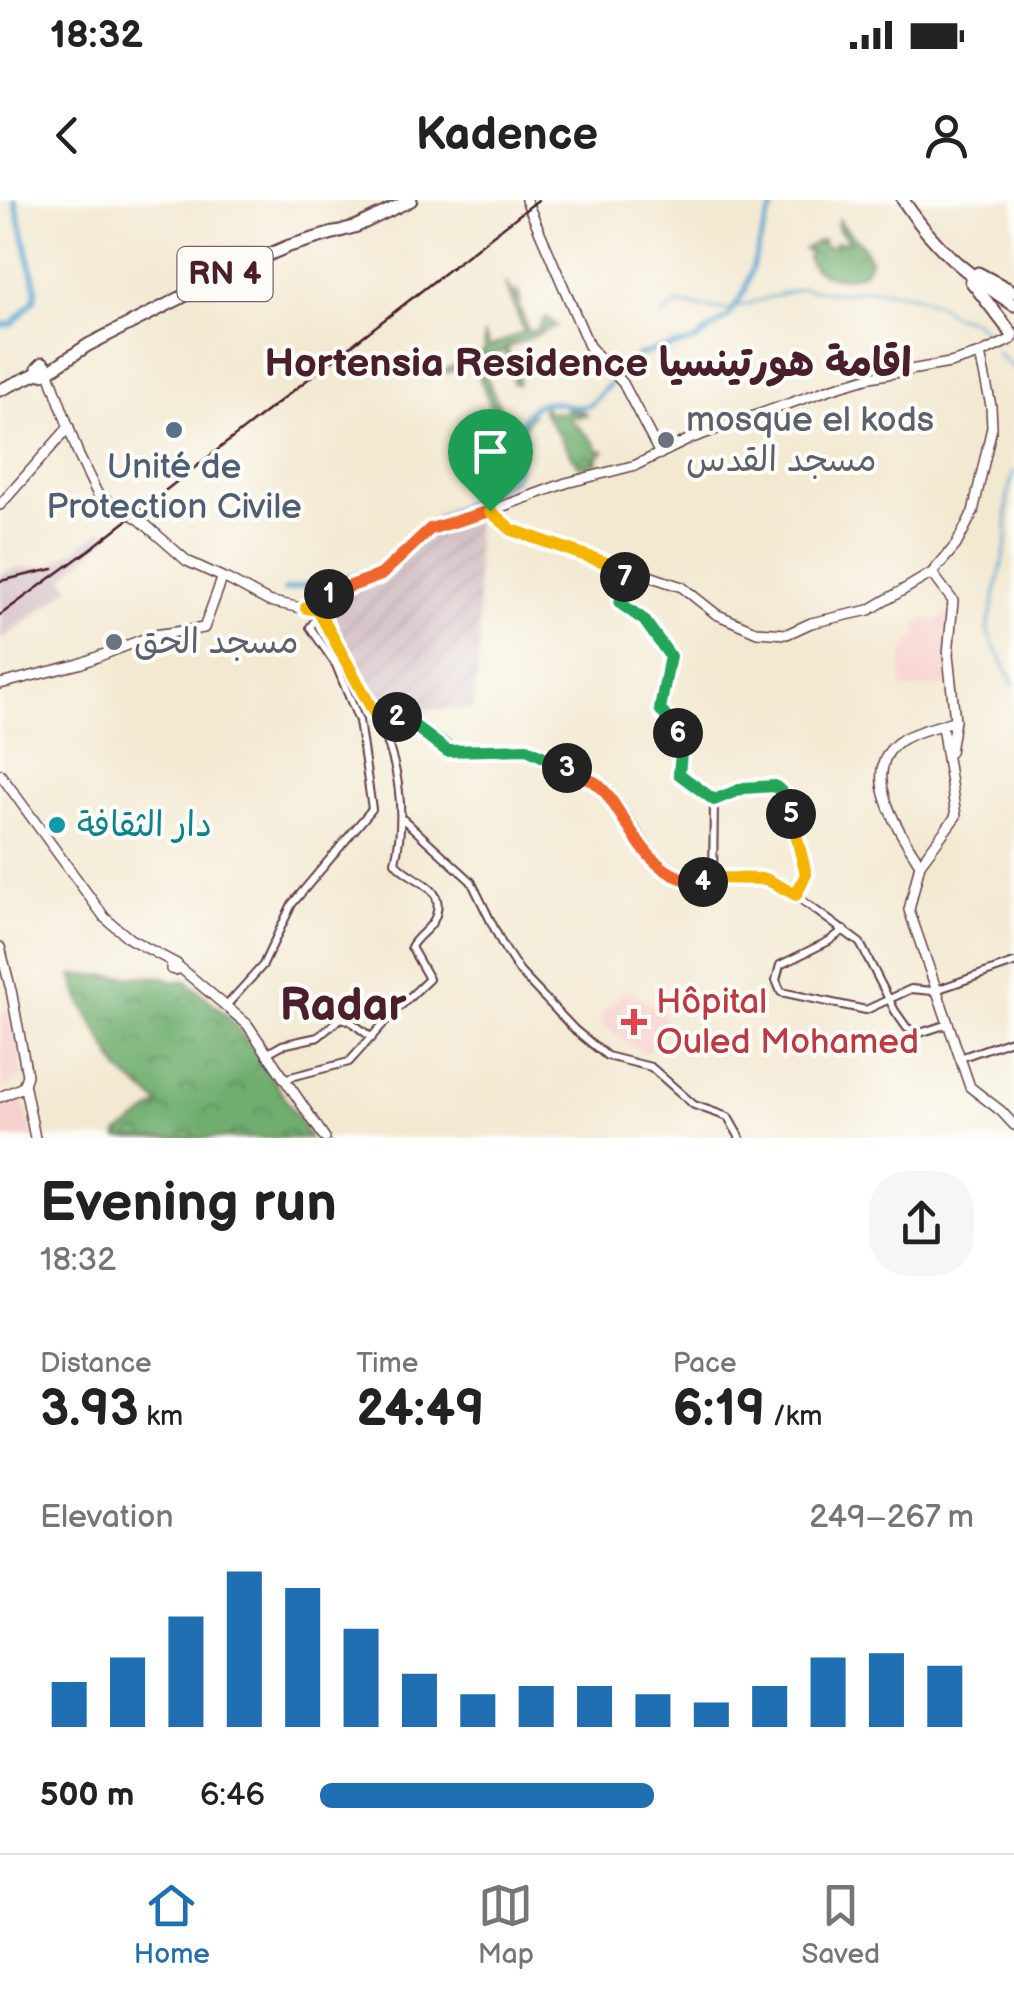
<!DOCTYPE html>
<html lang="en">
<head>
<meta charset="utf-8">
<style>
  :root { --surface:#fff; --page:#f6f6f6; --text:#222; --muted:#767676; --line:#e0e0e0; --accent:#1f6fb2 }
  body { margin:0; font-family:"Balsamiq Sans","Playpen Sans Arabic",sans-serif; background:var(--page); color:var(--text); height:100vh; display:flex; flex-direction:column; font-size:38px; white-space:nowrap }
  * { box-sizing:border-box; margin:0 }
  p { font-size:32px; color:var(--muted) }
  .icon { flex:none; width:55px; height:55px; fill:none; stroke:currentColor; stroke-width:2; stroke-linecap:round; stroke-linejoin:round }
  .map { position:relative; height:938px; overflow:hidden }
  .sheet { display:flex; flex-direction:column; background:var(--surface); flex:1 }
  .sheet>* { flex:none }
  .pin { position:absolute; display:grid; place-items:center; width:85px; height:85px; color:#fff; margin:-102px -42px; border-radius:50% 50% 50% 0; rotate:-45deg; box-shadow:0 0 10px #0007 }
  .pin .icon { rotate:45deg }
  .km { position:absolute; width:50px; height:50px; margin:-25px; border-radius:50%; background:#222; color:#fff; font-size:28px; line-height:50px; text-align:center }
  .round { display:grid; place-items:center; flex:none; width:105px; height:105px; border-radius:40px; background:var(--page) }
  .head { display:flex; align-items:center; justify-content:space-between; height:170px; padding:0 40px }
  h1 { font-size:55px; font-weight:600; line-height:75px }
  .metrics { display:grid; grid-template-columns:repeat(3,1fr); gap:15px; height:170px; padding:10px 40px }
  .metrics div { display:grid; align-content:center }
  .metrics b { font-size:50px; font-weight:600 }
  .metrics small { font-size:28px; font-weight:400 }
  .metrics p { font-size:28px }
  .chart { height:280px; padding:20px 40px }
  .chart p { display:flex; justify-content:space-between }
  .chart svg { width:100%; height:180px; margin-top:10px; stroke:var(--accent); stroke-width:6 }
  ul { padding:0 40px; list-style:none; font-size:32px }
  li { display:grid; grid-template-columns:160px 120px 1fr; align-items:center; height:75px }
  li i { height:25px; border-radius:12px; background:var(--accent) }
  .status { display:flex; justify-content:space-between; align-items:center; height:70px; padding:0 50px; background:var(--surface); direction:ltr }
  .status svg { height:28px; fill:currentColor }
  header { display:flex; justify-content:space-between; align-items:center; height:130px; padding:0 40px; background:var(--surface); font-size:45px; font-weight:600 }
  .menu { display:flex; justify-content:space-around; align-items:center; height:140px; border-top:2px solid var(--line); background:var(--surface); font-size:28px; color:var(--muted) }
  .menu a { display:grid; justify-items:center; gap:5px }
  .menu .selected { color:var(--accent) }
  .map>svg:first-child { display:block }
</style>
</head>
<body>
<div class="status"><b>18:32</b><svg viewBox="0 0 49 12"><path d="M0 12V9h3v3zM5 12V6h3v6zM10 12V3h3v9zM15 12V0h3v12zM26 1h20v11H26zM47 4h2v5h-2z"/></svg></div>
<header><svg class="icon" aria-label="back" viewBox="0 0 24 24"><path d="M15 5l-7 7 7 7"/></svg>Kadence<svg class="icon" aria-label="person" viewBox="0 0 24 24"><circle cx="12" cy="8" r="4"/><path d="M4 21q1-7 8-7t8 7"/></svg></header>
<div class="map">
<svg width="1014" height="938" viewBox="0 0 1014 938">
  <defs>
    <pattern id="industrial-furrows" width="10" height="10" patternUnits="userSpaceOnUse" patternTransform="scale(2.5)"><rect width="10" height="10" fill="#d2bec3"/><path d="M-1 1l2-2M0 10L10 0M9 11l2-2" fill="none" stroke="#b6a3a8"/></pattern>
    <pattern id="forest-crowns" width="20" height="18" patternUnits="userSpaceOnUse" patternTransform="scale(2.5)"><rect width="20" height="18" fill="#70ae6f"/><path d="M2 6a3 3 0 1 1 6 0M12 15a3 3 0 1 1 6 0" fill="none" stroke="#5e8d5b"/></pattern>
  </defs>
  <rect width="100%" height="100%" fill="#fdfcf7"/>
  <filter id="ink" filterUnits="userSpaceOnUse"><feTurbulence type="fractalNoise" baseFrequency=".01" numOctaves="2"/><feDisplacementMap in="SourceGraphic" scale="20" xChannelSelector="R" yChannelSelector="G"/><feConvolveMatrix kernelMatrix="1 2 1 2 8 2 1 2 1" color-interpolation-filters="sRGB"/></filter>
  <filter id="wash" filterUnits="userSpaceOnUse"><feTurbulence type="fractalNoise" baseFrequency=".0048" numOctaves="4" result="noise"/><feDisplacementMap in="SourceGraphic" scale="40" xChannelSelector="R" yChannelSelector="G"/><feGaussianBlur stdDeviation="2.25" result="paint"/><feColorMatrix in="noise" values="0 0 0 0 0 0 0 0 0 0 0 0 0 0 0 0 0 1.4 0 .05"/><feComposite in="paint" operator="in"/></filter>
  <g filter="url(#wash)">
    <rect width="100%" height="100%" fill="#f3e9d1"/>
    <g fill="#f7d0cd">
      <path d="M 948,414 L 950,485 L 901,490 L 902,455 L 919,431 L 915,423 L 927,417 L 931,422 Z"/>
      <path d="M 627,790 L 658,808 L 666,818 L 660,838 L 647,854 L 605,828 L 600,815 Z"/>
      <path d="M 6,809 L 20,853 L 21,878 L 0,889 L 0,814 Z"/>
      <path d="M 21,893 L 33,938 L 0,938 L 0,901 Z"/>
    </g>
    <path fill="url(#industrial-furrows)" d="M 475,319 L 480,448 L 473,509 L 376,510 L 320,400 L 372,381 L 426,334 L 438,328 Z"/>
    <path fill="#d2bec3" d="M 103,330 L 110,336 L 67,374 L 65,378 L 70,388 L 0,441 L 0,374 L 19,368 L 52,366 Z"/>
    <g fill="url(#forest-crowns)" stroke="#5d664d" stroke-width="2.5">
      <path d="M 839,19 C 848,37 859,34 870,60 L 865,71 C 848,81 818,80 807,58 L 810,54 L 804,49 L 821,40 L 824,41 L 821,46 L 836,47 L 835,42 L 850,42 C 847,35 834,32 839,19 Z"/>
      <path d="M 505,82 L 512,92 L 519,92 L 521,103 L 518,96 L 515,97 L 529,132 L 536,130 L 546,117 L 556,126 L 507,148 L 519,181 L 517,184 L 513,183 L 513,173 L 504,151 L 479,160 L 513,238 L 524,214 L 532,214 L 520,234 L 521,253 L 517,255 L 498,224 L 473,161 L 446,173 L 442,171 L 485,151 L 484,134 L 490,147 L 524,132 Z"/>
      <path d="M 544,206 L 549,212 L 565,213 L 567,208 L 586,213 L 586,216 L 578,213 L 579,218 L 571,214 L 572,221 L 595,243 L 597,249 L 604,251 L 597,257 L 598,262 L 582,267 L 578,265 L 542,210 Z"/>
      <path d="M 72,775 L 164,777 L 172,782 L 185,780 L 228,816 L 256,852 L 310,938 L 118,938 L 118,934 L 160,904 L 120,871 L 81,802 Z"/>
    </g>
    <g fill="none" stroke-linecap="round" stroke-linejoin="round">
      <g stroke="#54a5cf" stroke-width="2.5">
        <path d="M 660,117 L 678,104 L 726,110 L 802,88 L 839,93 L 871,89 L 914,95 L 939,105 L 952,115 L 972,120 L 983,129 L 993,143"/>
        <path d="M 996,152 L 1014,169"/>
        <path d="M 1014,271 L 1007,298 L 1007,341 L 987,431 L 1014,485"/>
      </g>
      <g stroke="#54a5cf" stroke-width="5">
        <path d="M 419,333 L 436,319 L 513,279 C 527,258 507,212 543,203 C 559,199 573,212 590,205 L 638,155 L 695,141 L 728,117 L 745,91 L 766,23 L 776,0"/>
        <path d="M 284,390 L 383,369"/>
      </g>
      <path stroke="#54a5cf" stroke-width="6" d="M 0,125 L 12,124 L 34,100 L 36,88 L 15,0"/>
    </g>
  </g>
  <g filter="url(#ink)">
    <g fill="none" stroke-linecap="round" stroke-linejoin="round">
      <defs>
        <g id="minor">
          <path d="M 627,370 L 620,403 L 644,420 L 669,456 L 660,509 L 681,540 L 680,576 L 714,600 L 713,680"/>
          <path d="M 308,409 L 319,412 L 377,519"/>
          <path d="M 381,516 L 407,517 L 452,548 L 526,546 L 594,578 L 611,593 L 656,659 L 668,670 L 693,678 L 766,679 L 784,687 L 860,743 L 895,811 L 907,828 L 920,833 L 948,824"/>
          <path d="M 714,600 L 762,584 L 781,590 L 796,628 L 806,671 L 796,695"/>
          <path d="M 404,620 L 471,681 L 503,746 L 520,772 L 575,830 L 607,856 L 651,867 L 694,905 L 728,917 L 740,938"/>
          <path d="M 844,730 L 829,741 L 780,765 L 776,780 L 781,792 L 866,810 L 911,789 L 933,791 L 1014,763"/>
          <path d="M 226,806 L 263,765 L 292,704 L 372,609 L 359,521 L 336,465 L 310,427 L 320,414"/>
          <path d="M 266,854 L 282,845 L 318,837 L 341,818 L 350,821 L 372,838"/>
          <path d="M 960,858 L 1014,839"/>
          <path d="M 283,879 L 349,862 L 394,812 L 429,779 L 411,747 C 417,735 432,729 436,715 C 446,683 408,681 395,662 C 406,617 400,564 378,521"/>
        </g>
        <g id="major">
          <path d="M 526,0 L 589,146 L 623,183 L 660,254"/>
          <path d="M 48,170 L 79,256 L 98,295 L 139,319 L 187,361 L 222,377"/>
          <path d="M 0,305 L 69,227"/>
          <path d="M 490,311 L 511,330 L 682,387 L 716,414 L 757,432 L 787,434 L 811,423 L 869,410 L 932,373 L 956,345 L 973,312 L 992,227 L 991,206 L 980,154"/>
          <path d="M 227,379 L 268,401 L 306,409 L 328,394 L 381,375 L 421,335 L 440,325 L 490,311 L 566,283 L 636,265 L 692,238 L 833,188 L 870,177 L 950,163 L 980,154 L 1012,139"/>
          <path d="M 0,484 L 79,464 L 154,435 L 204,428 L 222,379"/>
          <path d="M 942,526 L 956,616 L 920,664 L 909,710 L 970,887 L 1001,911 L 1014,925"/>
          <path d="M 950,552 L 955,520"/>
          <path d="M 0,574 L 105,718 L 130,739 L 175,763"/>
          <path d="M 920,664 C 900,632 855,569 903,539 C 919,530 938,527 955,520 L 948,455 L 953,401 L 932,373"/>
          <path d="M 0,747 L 10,786"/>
          <path d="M 177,764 L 172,763 L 171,769 L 176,770 L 177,765 L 247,824 L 325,938"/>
          <path d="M 24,883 L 35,938"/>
          <path d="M 0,897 L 23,887 L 27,875 L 11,790"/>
        </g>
        <g id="highway">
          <path d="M 903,0 C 935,49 966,73 1014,105"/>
          <path d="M 978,73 L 1014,92"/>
          <path d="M 971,81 L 1012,134"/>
          <path d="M 48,168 L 43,163 L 38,168 L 41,174 L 46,173 L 88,145 L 247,64 L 289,46 L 357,26 L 411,0"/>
          <path d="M 0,190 L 40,172"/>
        </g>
      </defs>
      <use href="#minor" stroke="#633d44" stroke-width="10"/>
      <use href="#major" stroke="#633d44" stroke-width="12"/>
      <use href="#highway" stroke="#633d44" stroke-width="15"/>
      <use href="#minor" stroke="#fff" stroke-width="6"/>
      <use href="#major" stroke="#fff" stroke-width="9"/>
      <use href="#highway" stroke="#fff" stroke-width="11"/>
      <g stroke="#4a1f2b" stroke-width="2.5">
        <path d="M 0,381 L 53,369"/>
        <path d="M 0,415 L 89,350 L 538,0"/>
      </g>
    </g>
  </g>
  <g fill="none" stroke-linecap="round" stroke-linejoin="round" filter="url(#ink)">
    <defs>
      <path id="split-1" d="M 329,394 L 381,375 L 430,329 L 490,311"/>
      <path id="split-2" d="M 329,394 L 306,408 L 318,410 L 378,520 L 397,517"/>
      <path id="split-3" d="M 397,517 L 408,521 L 447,551 L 527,549 L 567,568"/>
      <path id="split-4" d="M 567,568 L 596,583 L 606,593 C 633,629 651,681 703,682"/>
      <path id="split-5" d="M 703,682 L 713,682 L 713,678 L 766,679 L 796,695 L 806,674 L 791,614"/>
      <path id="split-6" d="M 678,533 L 682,543 L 679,574 L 714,600 L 744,588 L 775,586 L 786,596 L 791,614"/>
      <path id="split-7" d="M 625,377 L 620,403 L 644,420 L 670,456 L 660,509 L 678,533"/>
      <path id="split-8" d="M 490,311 L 512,330 L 627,370 L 625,377"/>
    </defs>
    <use href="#split-1" stroke="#fff" stroke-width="20"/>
    <use href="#split-2" stroke="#fff" stroke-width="20"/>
    <use href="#split-3" stroke="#fff" stroke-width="20"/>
    <use href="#split-4" stroke="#fff" stroke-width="20"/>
    <use href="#split-5" stroke="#fff" stroke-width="20"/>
    <use href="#split-6" stroke="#fff" stroke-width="20"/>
    <use href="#split-7" stroke="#fff" stroke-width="20"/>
    <use href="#split-8" stroke="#fff" stroke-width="20"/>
    <use href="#split-1" stroke="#f0652b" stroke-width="12"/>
    <use href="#split-2" stroke="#f5b400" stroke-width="12"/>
    <use href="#split-3" stroke="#22a559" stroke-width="12"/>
    <use href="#split-4" stroke="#f0652b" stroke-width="12"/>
    <use href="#split-5" stroke="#f5b400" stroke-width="12"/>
    <use href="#split-6" stroke="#22a559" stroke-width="12"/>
    <use href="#split-7" stroke="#22a559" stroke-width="12"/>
    <use href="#split-8" stroke="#f5b400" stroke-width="12"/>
  </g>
  <circle fill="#5c6f8a" stroke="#fdfcf7" stroke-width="4" cx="174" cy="230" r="10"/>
  <g fill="#6b7280" stroke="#fdfcf7" stroke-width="4">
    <circle cx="666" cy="240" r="10"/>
    <circle cx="114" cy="442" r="10"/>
  </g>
  <circle fill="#0f9aa8" stroke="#fdfcf7" stroke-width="4" cx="57" cy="625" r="10"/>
  <path fill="#e0444e" stroke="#fdfcf7" stroke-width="4" d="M629 807h10v10h10v10h-10v10h-10v-10h-10v-10h10z"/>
  <g text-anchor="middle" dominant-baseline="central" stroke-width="8" stroke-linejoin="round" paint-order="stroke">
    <rect fill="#fdfcf7" stroke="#806168" stroke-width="2.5" x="177.5" y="47" width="95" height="54" rx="8"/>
    <g font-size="32" font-weight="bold" fill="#4a1f2b">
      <text x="225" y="74">RN 4</text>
    </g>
    <g font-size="35" fill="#5b616d" stroke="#fdfcf7" text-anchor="start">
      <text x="686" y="220">mosque el kods<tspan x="686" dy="40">مسجد القدس</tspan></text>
      <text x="134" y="442">مسجد الحق</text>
    </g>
    <g font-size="35" fill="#4e5e75" stroke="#fdfcf7">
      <text x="174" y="267">Unité de<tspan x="174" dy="40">Protection Civile</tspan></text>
    </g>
    <g font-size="35" fill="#0d838f" stroke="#fdfcf7" text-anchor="start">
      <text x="77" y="625">دار الثقافة</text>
    </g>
    <g font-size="35" fill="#be3a42" stroke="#fdfcf7" text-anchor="start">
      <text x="656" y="802">Hôpital<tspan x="656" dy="40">Ouled Mohamed</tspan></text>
    </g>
    <g font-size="40" font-weight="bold" fill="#4a1f2b" stroke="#fdfcf7">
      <text x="588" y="164">Hortensia Residence اقامة هورتينسيا</text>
    </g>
    <g font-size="45" font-weight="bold" fill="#4a1f2b" stroke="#fdfcf7">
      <text x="343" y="806">Radar</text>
    </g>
  </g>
</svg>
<div class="pin" style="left:490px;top:311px;background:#1e9e55"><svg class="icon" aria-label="arrive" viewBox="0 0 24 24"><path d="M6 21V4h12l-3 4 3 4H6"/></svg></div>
<b class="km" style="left:329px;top:394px">1</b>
<b class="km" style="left:397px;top:517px">2</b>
<b class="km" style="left:567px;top:568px">3</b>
<b class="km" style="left:703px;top:682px">4</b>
<b class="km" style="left:791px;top:614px">5</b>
<b class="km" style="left:678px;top:533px">6</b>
<b class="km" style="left:625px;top:377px">7</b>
</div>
<section class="sheet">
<div class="head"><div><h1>Evening run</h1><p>18:32</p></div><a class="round"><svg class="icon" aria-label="share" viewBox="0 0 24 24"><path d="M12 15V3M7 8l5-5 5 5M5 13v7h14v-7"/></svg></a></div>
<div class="metrics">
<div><p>Distance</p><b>3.93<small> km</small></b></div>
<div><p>Time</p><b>24:49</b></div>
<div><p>Pace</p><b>6:19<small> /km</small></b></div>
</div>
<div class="chart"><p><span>Elevation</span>249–267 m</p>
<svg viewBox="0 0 160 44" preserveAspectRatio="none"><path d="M5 44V33M15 44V27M25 44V17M35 44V6M45 44V10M55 44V20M65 44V31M75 44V36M85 44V34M95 44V34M105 44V36M115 44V38M125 44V34M135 44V27M145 44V26M155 44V29"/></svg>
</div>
<ul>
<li><b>500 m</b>6:46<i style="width:51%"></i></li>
</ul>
</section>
<nav class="menu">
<a class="selected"><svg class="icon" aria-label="home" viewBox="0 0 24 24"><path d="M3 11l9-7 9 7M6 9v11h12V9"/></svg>Home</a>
<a><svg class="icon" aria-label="map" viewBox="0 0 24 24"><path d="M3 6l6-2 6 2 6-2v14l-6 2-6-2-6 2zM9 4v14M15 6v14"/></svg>Map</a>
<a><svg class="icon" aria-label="saved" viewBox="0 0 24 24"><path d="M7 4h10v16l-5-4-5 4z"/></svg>Saved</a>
</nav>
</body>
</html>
